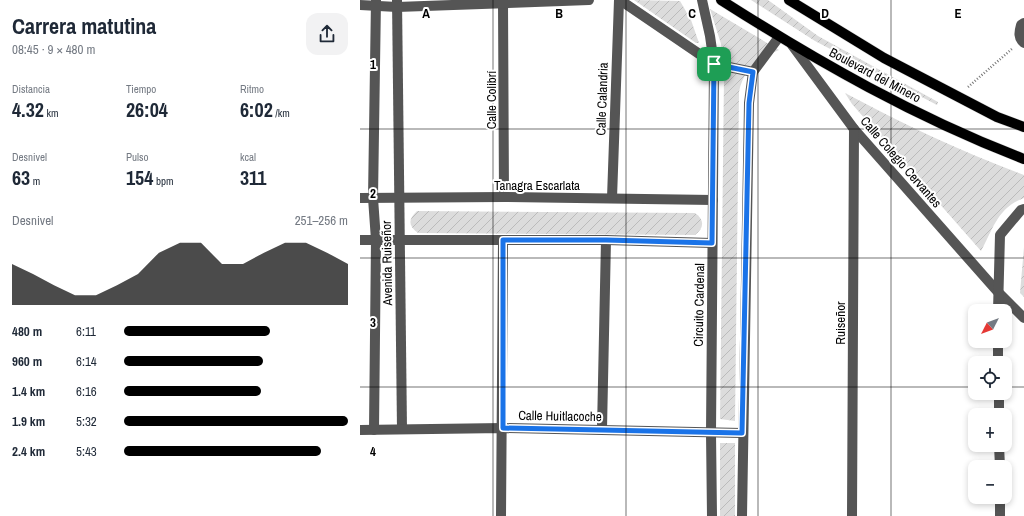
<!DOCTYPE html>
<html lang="es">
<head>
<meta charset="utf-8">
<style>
  :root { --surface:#fff; --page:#f2f2f3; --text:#1f2937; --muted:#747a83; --accent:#000 }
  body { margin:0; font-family:"Archivo Narrow",sans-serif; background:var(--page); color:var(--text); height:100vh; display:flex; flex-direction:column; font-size:15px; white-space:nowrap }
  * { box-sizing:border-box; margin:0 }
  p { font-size:13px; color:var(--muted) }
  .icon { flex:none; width:22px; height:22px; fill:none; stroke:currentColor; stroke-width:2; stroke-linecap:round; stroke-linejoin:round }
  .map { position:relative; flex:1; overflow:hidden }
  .sheet { display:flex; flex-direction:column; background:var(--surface); width:360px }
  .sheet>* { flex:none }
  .needle { width:26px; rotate:228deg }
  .tools { position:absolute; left:608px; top:304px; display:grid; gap:8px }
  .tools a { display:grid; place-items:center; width:44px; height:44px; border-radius:8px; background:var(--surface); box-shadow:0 2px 6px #0003; font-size:20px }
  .pin { position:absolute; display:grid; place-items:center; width:34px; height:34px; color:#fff; margin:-17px; border-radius:8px; box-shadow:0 2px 6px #0006 }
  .round { display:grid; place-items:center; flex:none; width:42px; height:42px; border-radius:12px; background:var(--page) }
  .head { display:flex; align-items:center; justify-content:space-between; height:68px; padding:0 12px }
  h1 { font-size:22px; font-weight:800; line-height:30px }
  .stats { display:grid; grid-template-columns:repeat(3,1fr); gap:6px; height:68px; padding:4px 12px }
  .stats div { display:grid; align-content:center }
  .stats b { font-size:20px; font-weight:800 }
  .stats small { font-size:11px; font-weight:400 }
  .stats p { font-size:11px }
  .chart { height:112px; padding:8px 12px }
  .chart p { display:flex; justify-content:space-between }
  .chart svg { width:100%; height:72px; margin-top:4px; fill:var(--accent); opacity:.7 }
  ul { padding:0 12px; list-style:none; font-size:13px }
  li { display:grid; grid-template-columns:64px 48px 1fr; align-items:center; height:30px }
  li i { height:10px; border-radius:5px; background:var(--accent) }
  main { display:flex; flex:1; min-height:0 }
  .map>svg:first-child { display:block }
</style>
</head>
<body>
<main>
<section class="sheet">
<div class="head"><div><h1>Carrera matutina</h1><p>08:45 · 9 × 480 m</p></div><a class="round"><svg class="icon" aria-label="share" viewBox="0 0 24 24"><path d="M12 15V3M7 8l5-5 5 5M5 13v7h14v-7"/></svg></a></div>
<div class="stats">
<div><p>Distancia</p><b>4.32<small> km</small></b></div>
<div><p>Tiempo</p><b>26:04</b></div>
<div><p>Ritmo</p><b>6:02<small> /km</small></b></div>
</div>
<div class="stats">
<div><p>Desnivel</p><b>63<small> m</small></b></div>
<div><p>Pulso</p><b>154<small> bpm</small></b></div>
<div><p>kcal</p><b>311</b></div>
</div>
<div class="chart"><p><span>Desnivel</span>251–256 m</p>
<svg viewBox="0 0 160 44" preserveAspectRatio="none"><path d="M0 44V19L10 25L20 32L30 38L40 38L50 32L60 25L70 12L80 6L90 6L100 19L110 19L120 12L130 6L140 6L150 12L160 19V44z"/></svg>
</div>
<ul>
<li><b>480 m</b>6:11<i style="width:65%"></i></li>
<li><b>960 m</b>6:14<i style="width:62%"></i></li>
<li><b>1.4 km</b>6:16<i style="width:61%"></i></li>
<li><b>1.9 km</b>5:32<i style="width:100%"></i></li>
<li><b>2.4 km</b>5:43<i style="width:88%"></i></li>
</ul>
</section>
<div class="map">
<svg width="664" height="516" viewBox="0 0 664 516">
  <defs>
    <pattern id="garden-furrows" width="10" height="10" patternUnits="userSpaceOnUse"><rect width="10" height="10" fill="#dcdcdc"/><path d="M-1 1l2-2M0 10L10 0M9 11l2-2" fill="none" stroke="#bbb"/></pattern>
  </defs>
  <rect width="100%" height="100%" fill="#fff"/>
  <g fill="url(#garden-furrows)">
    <path d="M 274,0 L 320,1 L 331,20 L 339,43 L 336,43 Z"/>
    <path d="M 391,0 L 408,0 L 458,36 L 578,102 L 577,105 L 455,41 Z"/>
    <path d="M 350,9 L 419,50 C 399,59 383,69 379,92 L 375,421 L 360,419 L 364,77 L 361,44 Z"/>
    <path d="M 485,93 C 543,124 602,152 664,175 L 664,198 C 638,207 633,229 621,251 L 492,104 Z"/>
    <path d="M 57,211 L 335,213 C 345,220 344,228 335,235 L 58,233 C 48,226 48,219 57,211 Z"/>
    <path d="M 664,247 L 664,297 L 660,293 Z"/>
    <rect x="360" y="443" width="15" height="73"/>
  </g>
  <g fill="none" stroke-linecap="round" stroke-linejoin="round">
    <defs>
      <g id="major">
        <path d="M 361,0 C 458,62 557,118 664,159"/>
        <path d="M 429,0 L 524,58 L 637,117 L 664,127"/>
      </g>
    </defs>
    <use href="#major" stroke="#dbdbdb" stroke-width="11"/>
    <path stroke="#777" stroke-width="2.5" stroke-dasharray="1 2" stroke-linecap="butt" d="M 608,87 L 653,48"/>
    <g stroke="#555" stroke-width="10">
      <path d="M 37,0 L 42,429"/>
      <path d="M 260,0 L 354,64 L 393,72"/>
      <path d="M 342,0 L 350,36 L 354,64 L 351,433 L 352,516"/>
      <path d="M 143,3 L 144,197"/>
      <path d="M 0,5 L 37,7 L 229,0"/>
      <path d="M 664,23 L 661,25 C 659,32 658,38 664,43"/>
      <path d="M 432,45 L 494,129 L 637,291 L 664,318"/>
      <path d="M 0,198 L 144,197 L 353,200"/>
      <path d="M 252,198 L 259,0"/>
      <path d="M 0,240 L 246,240 L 352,243"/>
      <path d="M 638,311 L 640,235 L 661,210 L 664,209"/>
      <path d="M 638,341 L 638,363"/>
      <path d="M 639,393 L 639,415"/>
      <path d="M 242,429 L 246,240"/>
      <path d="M 0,430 L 143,428 L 382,433"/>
      <path d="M 14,430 L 16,240 L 13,198 L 16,0"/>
      <path d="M 639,445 L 640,467"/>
      <path d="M 640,497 L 640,516"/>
      <path d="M 141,516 L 143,240"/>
      <path d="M 382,516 L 389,103 L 393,72 L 419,37"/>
      <path d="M 492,516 L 494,129"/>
    </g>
    <use href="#major" stroke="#000" stroke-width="10"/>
  </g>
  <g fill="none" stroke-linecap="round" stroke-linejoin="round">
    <defs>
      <path id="route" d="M 354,64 L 393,72 L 389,103 L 382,433 L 143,428 L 143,240 L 246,240 L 352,243 Z"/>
    </defs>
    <use href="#route" stroke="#fff" stroke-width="8"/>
    <use href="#route" stroke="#1a73e8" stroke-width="5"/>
  </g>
  <path fill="none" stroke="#000" stroke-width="1" stroke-opacity="0.55" d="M 133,0 L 133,516M 266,0 L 266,516M 398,0 L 398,516M 531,0 L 531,516M 0,129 L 664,129M 0,258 L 664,258M 0,387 L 615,387M 645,387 L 664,387"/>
  <g text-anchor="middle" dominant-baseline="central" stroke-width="4" stroke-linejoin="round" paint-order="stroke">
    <g font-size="13" fill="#000" stroke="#fff">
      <text transform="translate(515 75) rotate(28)">Boulevard del Minero</text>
      <text transform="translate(242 99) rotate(-88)">Calle Calandria</text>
      <text transform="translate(131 100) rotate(-90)">Calle Colibrí</text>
      <text transform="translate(541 162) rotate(49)">Calle Colegio Cervantes</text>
      <text x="177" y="185">Tanagra Escarlata</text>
      <text transform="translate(27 263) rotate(-91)">Avenida Ruiseñor</text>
      <text transform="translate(339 305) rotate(-89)">Circuito Cardenal</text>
      <text transform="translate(480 323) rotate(-90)">Ruiseñor</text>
      <text transform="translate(200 416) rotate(1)">Calle Huitlacoche</text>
    </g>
  </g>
  <g font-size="13" text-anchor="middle" font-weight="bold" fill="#000" stroke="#fff" stroke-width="4" stroke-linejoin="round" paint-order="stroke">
    <text x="66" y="18">A</text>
    <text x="199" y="18">B</text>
    <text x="332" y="18">C</text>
    <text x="465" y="18">D</text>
    <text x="598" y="18">E</text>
    <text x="13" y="69">1</text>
    <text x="13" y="198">2</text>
    <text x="13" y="327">3</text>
    <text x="13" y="456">4</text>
  </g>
</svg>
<div class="tools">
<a><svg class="needle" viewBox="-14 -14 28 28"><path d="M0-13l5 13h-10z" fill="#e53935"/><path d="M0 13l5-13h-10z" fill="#747a83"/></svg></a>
<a><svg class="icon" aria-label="locate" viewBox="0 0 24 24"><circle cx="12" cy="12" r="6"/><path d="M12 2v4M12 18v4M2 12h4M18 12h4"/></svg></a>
<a>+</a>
<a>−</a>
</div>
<div class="pin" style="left:354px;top:64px;background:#1e9e55"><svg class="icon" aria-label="arrive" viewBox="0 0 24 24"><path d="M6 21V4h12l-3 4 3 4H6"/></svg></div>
</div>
</main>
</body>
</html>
